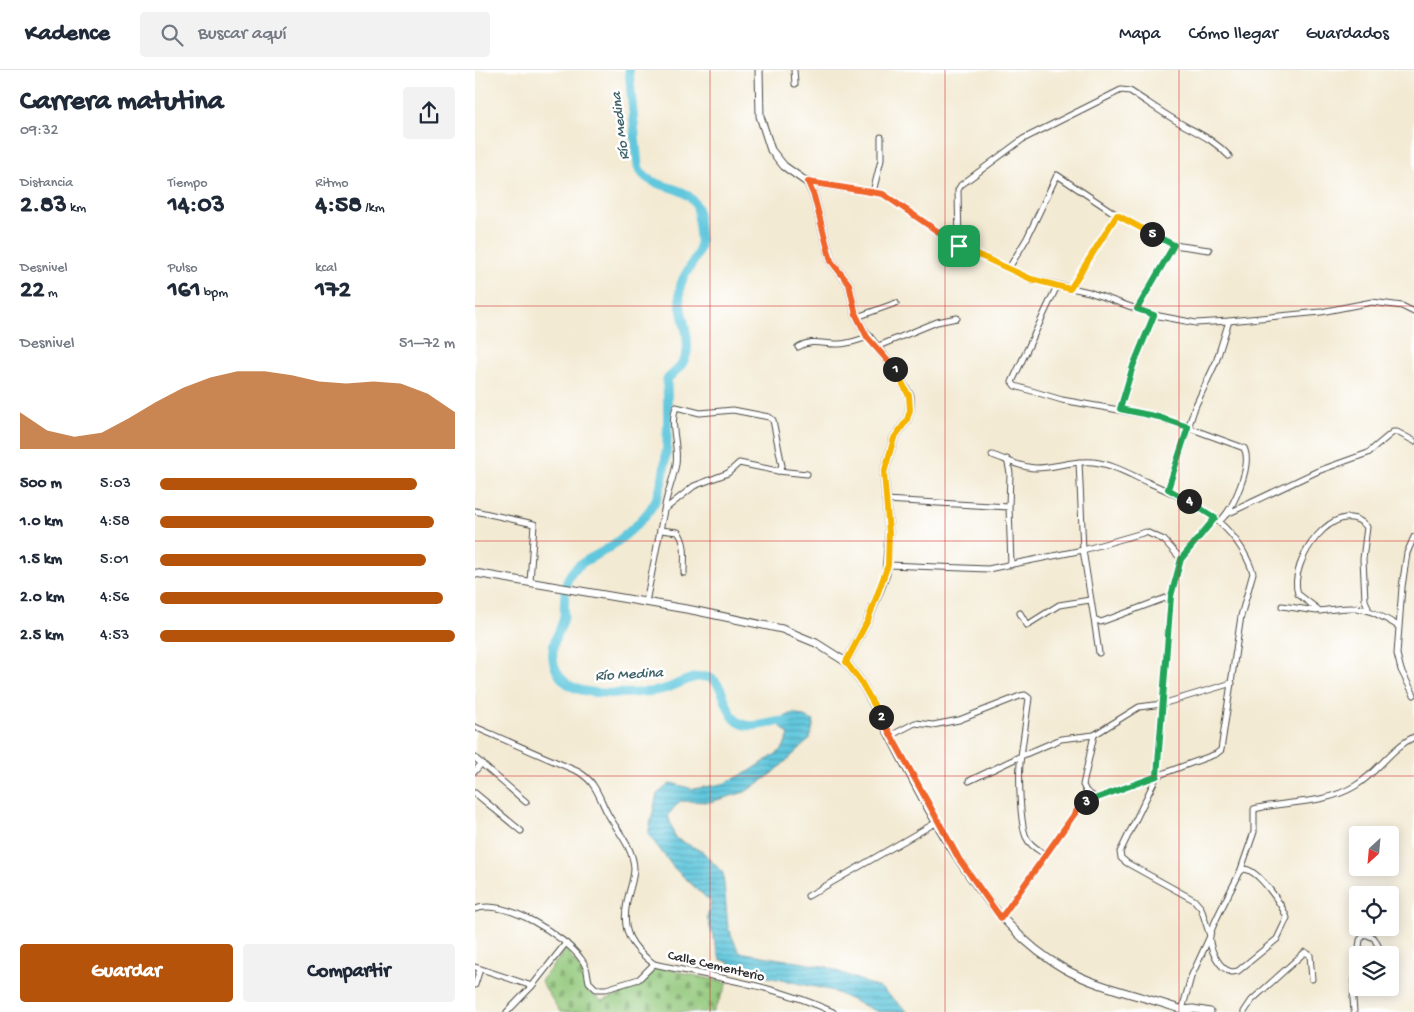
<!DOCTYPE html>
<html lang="es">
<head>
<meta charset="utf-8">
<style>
  :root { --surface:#fff; --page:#f2f2f3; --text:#1f2937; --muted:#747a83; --line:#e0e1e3; --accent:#b45309 }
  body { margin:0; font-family:"Gochi Hand",sans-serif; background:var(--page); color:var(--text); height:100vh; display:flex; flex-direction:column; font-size:19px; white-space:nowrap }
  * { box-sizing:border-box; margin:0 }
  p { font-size:16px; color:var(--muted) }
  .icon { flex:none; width:28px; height:28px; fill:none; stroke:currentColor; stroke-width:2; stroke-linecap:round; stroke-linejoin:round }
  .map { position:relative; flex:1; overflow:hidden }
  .sheet { display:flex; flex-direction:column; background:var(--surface); width:475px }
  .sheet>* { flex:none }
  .needle { width:32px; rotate:206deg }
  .fabs { position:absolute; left:874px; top:756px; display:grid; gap:10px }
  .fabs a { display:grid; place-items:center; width:50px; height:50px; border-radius:5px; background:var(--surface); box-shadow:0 2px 12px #0003; font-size:25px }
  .pin { position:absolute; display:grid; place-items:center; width:42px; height:42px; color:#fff; margin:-21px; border-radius:10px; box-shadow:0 2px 8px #0006 }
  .km { position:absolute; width:25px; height:25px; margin:-12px; border-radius:50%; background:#222; color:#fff; font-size:14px; line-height:25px; text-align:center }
  .round { display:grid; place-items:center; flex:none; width:52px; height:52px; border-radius:5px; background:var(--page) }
  .overview { display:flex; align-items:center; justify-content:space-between; height:85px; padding:0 20px }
  h1 { font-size:28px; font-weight:800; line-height:38px }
  .metrics { display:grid; grid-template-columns:repeat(3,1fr); gap:8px; height:85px; padding:5px 20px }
  .metrics div { display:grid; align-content:center }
  .metrics b { font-size:25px; font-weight:800 }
  .metrics small { font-size:14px; font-weight:400 }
  .metrics p { font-size:14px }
  .chart { height:140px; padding:10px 20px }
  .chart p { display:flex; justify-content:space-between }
  .chart svg { width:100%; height:90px; margin-top:5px; fill:var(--accent); opacity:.7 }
  .cta { display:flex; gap:10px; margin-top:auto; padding:10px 20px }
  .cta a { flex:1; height:58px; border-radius:5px; background:var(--accent); color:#fff; font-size:20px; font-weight:800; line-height:58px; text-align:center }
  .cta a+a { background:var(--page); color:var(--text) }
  ul { padding:0 20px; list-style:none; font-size:16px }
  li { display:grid; grid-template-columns:80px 60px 1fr; align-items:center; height:38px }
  li i { height:12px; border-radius:6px; background:var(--accent) }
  header { display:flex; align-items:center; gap:30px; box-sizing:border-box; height:70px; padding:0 25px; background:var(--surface); border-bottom:1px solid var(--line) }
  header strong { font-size:24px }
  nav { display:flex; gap:28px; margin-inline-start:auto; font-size:18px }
  .search { width:350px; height:45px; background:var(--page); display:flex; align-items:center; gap:12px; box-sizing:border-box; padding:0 18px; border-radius:5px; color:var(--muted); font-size:19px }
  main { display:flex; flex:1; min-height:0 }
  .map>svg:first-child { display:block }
</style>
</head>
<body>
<header>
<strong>Kadence</strong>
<div class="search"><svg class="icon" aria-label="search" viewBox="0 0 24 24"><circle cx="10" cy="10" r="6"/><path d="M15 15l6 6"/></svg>Buscar aquí</div>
<nav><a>Mapa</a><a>Cómo llegar</a><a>Guardados</a></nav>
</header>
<main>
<section class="sheet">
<div class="overview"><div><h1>Carrera matutina</h1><p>09:32</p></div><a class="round"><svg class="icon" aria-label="share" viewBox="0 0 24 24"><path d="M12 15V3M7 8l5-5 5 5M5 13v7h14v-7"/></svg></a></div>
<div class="metrics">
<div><p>Distancia</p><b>2.83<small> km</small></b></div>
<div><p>Tiempo</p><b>14:03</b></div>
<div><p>Ritmo</p><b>4:58<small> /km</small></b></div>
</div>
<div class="metrics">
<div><p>Desnivel</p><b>22<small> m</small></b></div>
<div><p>Pulso</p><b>161<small> bpm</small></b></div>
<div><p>kcal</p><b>172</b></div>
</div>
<div class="chart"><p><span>Desnivel</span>51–72 m</p>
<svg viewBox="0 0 160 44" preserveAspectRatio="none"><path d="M0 44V26L10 35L20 38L30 36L40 29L50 21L60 14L70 9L80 6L90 6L100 8L110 11L120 12L130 11L140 12L150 17L160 26V44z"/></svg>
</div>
<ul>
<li><b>500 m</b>5:03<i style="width:87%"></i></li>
<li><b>1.0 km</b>4:58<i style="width:93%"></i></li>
<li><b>1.5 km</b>5:01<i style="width:90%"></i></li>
<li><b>2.0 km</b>4:56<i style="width:96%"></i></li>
<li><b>2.5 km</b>4:53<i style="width:100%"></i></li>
</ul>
<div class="cta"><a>Guardar</a><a>Compartir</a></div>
</section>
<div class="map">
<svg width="939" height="942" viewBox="0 0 939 942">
  <defs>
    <pattern id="cemetery-stones" width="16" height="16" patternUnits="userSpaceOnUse" patternTransform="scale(1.25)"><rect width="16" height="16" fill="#92c87a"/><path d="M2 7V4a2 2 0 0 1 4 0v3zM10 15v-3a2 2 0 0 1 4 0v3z" fill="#77a364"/></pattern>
    <pattern id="water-rules" width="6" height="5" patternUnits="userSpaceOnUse" patternTransform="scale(1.25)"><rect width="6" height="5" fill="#60c7dd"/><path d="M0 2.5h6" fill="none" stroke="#4fa2b3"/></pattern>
  </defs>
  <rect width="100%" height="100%" fill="#fff"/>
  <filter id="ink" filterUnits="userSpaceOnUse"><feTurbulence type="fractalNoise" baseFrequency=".02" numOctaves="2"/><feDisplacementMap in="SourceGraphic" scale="10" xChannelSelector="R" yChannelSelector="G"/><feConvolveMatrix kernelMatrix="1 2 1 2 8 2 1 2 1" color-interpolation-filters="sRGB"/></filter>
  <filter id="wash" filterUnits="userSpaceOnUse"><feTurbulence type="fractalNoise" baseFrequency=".0096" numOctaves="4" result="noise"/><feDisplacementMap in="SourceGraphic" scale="20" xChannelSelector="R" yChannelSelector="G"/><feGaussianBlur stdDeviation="1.12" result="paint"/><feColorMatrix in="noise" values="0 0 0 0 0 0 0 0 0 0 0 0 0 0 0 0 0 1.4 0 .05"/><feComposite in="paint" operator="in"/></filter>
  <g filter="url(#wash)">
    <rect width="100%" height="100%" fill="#f3ead3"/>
    <path fill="url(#cemetery-stones)" stroke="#5e7a52" d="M 91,879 L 111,908 L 113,922 L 127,931 L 163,917 L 182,897 L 253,913 L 238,942 L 85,942 L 66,911 Z"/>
    <path fill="url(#water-rules)" stroke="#467984" d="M 318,643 L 339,651 L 335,669 L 297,704 L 270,722 L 235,732 L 205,731 L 193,745 L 200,768 L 228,782 L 248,803 L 253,858 L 264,882 L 352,897 L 407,919 L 433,942 L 403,942 L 355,920 L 288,906 L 245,889 L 232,847 L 236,832 L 199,798 L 173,764 L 182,724 L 196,713 L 218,719 L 248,714 L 275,701 L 307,680 L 314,665 L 301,651 Z"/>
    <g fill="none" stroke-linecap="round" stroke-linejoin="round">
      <path stroke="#60c7dd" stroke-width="9" d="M 154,0 L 163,96 C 173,123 212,110 222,138 C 224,143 223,152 224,157 C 224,163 226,170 225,176 C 223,191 207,203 205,218 C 202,240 215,260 212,282 C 210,294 201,301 192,309 C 193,341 195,408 178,435 C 168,451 150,466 135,477 C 121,487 105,490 95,505 C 88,515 90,534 89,546 C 88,554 83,562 80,570 C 73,592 83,614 106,620 C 122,625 173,624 189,619 C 203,615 216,605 232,607 C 252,611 248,647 267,654 C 280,659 297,651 311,651"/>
    </g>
  </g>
  <g filter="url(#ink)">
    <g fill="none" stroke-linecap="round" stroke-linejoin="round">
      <defs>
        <g id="street">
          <path d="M 319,0 L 320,14"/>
          <path d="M 333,113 L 408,124 L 484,176 L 556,209 L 614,222 L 679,245 L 721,253 L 754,251 L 846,242 L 897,232 L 927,236 L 939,242"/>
          <path d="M 398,122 L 406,90 L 406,67"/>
          <path d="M 484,176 L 483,120 L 486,115 L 548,69 L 646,20 L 655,21 C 674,33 693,47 712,57 C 729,66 741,72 754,86"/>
          <path d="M 534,198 L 552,168 L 582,105 L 642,145 L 699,175 L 734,180"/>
          <path d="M 582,216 L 537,312 L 540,316 L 587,330 L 684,347 L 769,378 C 778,395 758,439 745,451"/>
          <path d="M 595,219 L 642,145"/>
          <path d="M 662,239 L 699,175"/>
          <path d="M 382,247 L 421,233"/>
          <path d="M 323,277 C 337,269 347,274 361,274 C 372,275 383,270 393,267"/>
          <path d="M 401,277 L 462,252 L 482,248"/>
          <path d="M 645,339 L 658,296 L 679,245"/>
          <path d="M 517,385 C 530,389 546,398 561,398 C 580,398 598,390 618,392 C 637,394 654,404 672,412 C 718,431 761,452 778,503 L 766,546 L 746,680 L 741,684 L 611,732 L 603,739 L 526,848"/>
          <path d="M 532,389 L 535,403 L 534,437"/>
          <path d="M 604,392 L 608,480 L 619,549 L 626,552 L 696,526"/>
          <path d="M 303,401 L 332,404"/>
          <path d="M 693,419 L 720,337 L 741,292 L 754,251"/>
          <path d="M 410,430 L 534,437 L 536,495"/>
          <path d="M 0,441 L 59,454 L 55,512"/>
          <path d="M 752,444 L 843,401 L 893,383 L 918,362 L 922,362 L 939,371"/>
          <path d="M 185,460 L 203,462 C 212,474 209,489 209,503"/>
          <path d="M 939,467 L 932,483 L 927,517 L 922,584 L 926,600 L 939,625"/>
          <path d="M 413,495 L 513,499 L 608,480 L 671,462 L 689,470 L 706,489"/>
          <path d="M 171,532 C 178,498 184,464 191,431 C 194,418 199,406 201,394 C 204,375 194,354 201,337 L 225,343 L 258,340 L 294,347 L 298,350 L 307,396 L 303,401 L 264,393 L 253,403 L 219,416 L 189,440"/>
          <path d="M 807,536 L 842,541"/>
          <path d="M 893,538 L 890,530 L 888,489 L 892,457 C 862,423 812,492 823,524 L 845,541 C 884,536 889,535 923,556"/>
          <path d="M 545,543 L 552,555 L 584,535 L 615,530"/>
          <path d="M 619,549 L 624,583"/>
          <path d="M 0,657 L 104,702 C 110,706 115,710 118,715 C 125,725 128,736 134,746 C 144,763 158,778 159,798 C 159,810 154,820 152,832 C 146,861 156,877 179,894 C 237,907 304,916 358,942"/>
          <path d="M 619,665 L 608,715 L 611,721 L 621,728"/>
          <path d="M 415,666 L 440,653 L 458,655 L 484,650 L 545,626 L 550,625 L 554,628 L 546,686 L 494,711"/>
          <path d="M 0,688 L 51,732"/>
          <path d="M 0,701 L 7,693"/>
          <path d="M 0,723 L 46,761"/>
          <path d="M 571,785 C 564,780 555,776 551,767 C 545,753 543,701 546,686 L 586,669 L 619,665 L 664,637 L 687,634 L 757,613"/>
          <path d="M 769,799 C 784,800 807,835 812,848 L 802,869 L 763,901 L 757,902 C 745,900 733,878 735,865 C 737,854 759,815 765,802 Z"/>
          <path d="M 765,802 L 779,762 L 779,739 C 814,730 848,735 880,716 C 902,703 916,678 939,667"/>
          <path d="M 333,826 L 462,752"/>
          <path d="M 0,839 C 30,828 90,866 107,890 C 113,898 112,904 114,912 L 121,919 L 131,919 L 164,909 L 179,894"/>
          <path d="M 883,885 L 885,870 L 890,864 L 899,868 L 908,885"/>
          <path d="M 0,897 L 57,916"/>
          <path d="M 0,915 L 5,899"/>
          <path d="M 707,940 L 716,907 L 735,866 L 726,838 L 719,830 L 652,793 L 646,788 L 645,782 L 682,706 L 696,526 L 706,489 L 740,448"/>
          <path d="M 32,942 L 57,916 L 91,873"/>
          <path d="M 769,942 L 777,930 L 830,882 L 835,885 L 837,909"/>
          <path d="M 879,942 L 878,929 L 882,891"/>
        </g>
        <g id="secondary">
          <path d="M 284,0 L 285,46 L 296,80 L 309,96 L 333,113 L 339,126 L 356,191 L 374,214 L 381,245 L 388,259 L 419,299 L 435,326 L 435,340 L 432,350 L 419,368 L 409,403 L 414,463 L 411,504 L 393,550 L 371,592"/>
          <path d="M 0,503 L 217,540 L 307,559 L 341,573 L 371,592 L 386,612 C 439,705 493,844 588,898 C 626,920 672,926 713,942"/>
          <path d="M 708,940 L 718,939 L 735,942"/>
        </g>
      </defs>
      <use href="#street" stroke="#494844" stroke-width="7"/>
      <use href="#secondary" stroke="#494844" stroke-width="9"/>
      <use href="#street" stroke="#fff" stroke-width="5"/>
      <use href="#secondary" stroke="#fff" stroke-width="7"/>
    </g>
  </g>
  <g fill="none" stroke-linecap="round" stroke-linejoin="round" filter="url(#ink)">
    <defs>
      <path id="split-1" d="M 420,299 L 392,267 L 381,245 L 374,214 L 356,191 L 339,126 L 333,112 L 408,124 L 484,176"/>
      <path id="split-2" d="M 406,647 L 386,612 L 371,592 L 393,550 L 413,495 L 414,463 L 409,403 L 419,368 L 432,350 L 435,340 L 434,326 L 420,299"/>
      <path id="split-3" d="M 406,647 L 484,789 L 526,848 L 603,739 L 611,732"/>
      <path id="split-4" d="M 611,732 L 682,706 L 696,526 L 706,489 L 740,448 L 714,431"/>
      <path id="split-5" d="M 677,164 L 699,175 L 662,239 L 679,245 L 658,296 L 645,339 L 684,347 L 713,357 L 693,419 L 714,431"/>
      <path id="split-6" d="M 484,176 L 556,209 L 595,219 L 642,145 L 677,164"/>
    </defs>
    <use href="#split-1" stroke="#fff" stroke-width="10"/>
    <use href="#split-2" stroke="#fff" stroke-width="10"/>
    <use href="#split-3" stroke="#fff" stroke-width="10"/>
    <use href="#split-4" stroke="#fff" stroke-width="10"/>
    <use href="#split-5" stroke="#fff" stroke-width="10"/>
    <use href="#split-6" stroke="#fff" stroke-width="10"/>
    <use href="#split-1" stroke="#f0652b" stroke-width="6"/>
    <use href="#split-2" stroke="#f5b400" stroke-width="6"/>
    <use href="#split-3" stroke="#f0652b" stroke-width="6"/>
    <use href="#split-4" stroke="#22a559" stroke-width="6"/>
    <use href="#split-5" stroke="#22a559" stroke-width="6"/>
    <use href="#split-6" stroke="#f5b400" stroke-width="6"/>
  </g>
  <path fill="none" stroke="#d62828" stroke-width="1" stroke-opacity="0.55" d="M 235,0 L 235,942M 470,0 L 470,942M 704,0 L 704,942M 0,236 L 939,236M 0,471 L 939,471M 0,706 L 939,706"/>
  <g text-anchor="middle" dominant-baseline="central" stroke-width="5" stroke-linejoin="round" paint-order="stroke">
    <g font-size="14" fill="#2b2b2b" stroke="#fff">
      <text transform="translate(241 897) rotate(13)">Calle Cementerio</text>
    </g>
    <g font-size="15" font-style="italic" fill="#3e6269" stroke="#fff">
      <text transform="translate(146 56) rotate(-97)">Río Medina</text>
      <text transform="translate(154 605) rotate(-3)">Río Medina</text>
    </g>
  </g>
</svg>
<div class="fabs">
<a><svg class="needle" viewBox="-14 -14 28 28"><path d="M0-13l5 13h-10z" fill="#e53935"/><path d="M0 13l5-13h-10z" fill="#747a83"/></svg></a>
<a><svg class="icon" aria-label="locate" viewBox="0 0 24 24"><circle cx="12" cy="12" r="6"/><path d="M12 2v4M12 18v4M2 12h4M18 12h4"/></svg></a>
<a><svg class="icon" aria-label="layers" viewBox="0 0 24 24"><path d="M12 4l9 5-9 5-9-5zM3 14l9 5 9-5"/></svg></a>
</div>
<div class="pin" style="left:484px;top:176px;background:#1e9e55"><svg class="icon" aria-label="arrive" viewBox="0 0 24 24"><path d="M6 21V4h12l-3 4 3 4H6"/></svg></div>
<b class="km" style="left:420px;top:299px">1</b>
<b class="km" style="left:406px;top:647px">2</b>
<b class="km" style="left:611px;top:732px">3</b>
<b class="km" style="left:714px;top:431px">4</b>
<b class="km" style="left:677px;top:164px">5</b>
</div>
</main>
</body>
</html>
